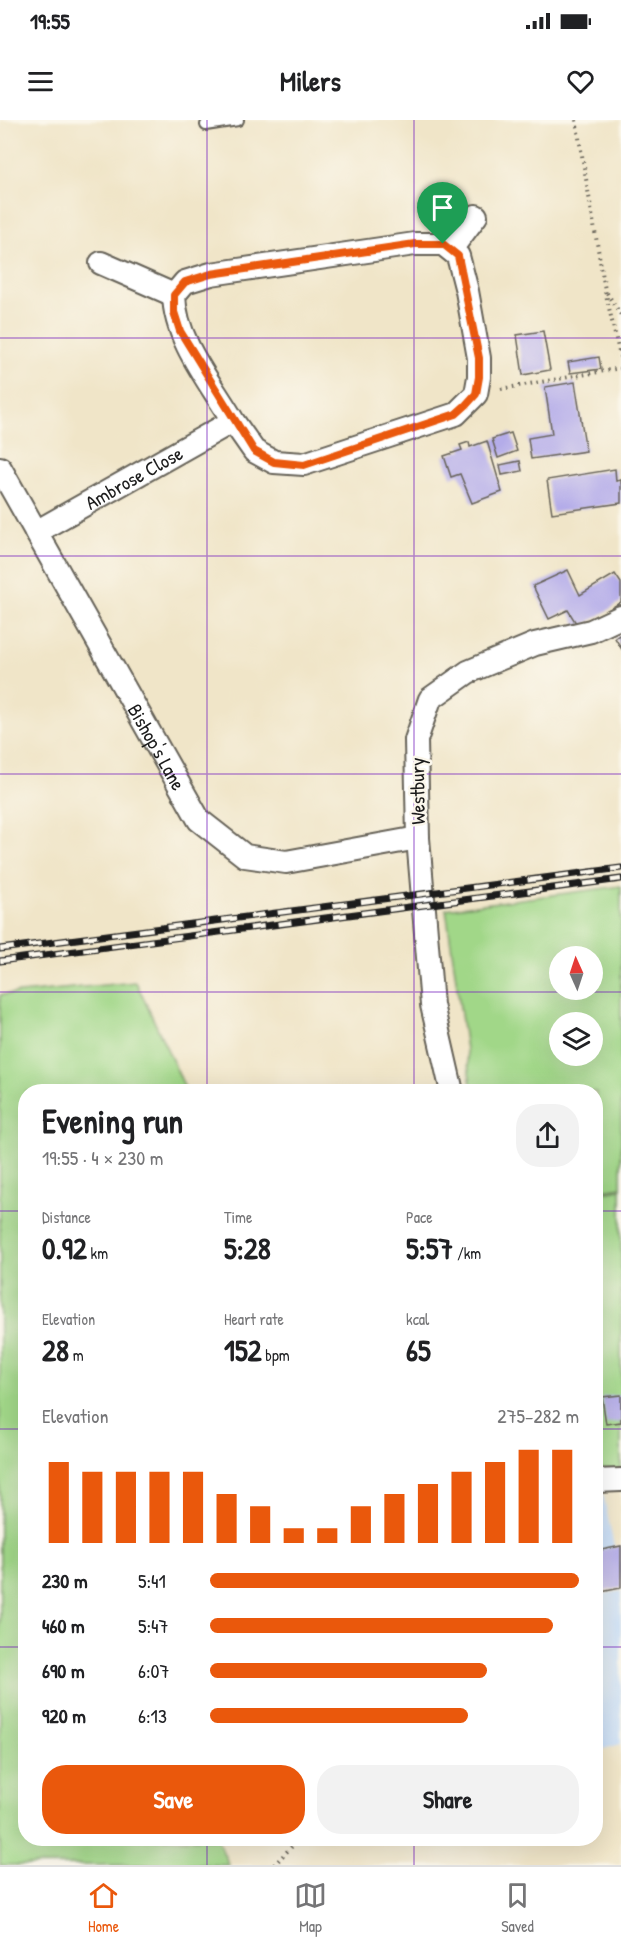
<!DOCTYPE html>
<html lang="en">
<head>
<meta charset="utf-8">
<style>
  :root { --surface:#fff; --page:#f2f2f2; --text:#202124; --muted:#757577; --line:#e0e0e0; --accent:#ea580c }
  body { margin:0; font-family:"Patrick Hand",sans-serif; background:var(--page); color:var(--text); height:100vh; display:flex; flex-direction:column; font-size:22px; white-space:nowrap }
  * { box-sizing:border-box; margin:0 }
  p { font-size:20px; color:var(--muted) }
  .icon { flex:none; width:33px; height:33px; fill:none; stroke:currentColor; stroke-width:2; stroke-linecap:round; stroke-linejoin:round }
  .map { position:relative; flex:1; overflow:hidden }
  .drawer { position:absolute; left:18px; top:964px; width:585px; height:762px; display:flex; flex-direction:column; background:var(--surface); border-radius:24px; box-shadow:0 6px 24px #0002 }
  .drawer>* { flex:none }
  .needle { width:39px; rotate:357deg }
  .controls { position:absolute; left:549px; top:826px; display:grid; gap:12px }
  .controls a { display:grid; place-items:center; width:54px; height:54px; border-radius:50%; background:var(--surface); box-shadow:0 6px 24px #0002; font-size:30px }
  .pin { position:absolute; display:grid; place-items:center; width:51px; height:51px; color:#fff; margin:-62px -26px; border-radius:50% 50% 50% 0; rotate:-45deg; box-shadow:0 0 6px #0007 }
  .pin .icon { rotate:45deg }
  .round { display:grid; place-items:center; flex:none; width:63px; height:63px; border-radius:24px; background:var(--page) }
  .headline { display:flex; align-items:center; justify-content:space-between; height:102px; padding:0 24px }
  h1 { font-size:33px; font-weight:700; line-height:45px }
  .figures { display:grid; grid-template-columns:repeat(3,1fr); gap:9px; height:102px; padding:6px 24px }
  .figures div { display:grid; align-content:center }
  .figures b { font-size:30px; font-weight:700 }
  .figures small { font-size:16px; font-weight:400 }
  .figures p { font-size:16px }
  .chart { height:168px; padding:12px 24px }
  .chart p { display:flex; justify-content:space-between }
  .chart svg { width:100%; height:108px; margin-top:6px; stroke:var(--accent); stroke-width:6 }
  .cta { display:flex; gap:12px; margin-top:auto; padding:12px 24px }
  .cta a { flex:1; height:69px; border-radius:24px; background:var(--accent); color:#fff; font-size:24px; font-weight:700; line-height:69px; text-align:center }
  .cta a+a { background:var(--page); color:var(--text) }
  ul { padding:0 24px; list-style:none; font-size:20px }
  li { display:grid; grid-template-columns:96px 72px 1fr; align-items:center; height:45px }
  li i { height:15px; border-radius:8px; background:var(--accent) }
  .status { display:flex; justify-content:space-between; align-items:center; height:42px; padding:0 30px; background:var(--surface); direction:ltr }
  .status svg { height:16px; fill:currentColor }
  header { display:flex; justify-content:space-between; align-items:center; height:78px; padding:0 24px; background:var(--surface); font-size:27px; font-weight:700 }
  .dock { display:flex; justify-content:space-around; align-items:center; height:84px; border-top:2px solid var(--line); background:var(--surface); font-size:16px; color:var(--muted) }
  .dock a { display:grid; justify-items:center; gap:3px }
  .dock .active { color:var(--accent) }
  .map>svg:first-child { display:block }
</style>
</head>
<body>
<div class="status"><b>19:55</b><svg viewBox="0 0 49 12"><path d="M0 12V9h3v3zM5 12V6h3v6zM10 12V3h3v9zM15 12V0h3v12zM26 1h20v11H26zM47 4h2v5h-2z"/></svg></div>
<header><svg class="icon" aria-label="menu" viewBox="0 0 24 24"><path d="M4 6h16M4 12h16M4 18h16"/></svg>Milers<svg class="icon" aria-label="heart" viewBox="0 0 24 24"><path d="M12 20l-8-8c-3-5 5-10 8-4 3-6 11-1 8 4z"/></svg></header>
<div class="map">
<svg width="621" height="1745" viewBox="0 0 621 1745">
  <rect width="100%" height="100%" fill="#fbf7ec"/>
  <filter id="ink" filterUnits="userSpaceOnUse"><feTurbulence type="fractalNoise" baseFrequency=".0167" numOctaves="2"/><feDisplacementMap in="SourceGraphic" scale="12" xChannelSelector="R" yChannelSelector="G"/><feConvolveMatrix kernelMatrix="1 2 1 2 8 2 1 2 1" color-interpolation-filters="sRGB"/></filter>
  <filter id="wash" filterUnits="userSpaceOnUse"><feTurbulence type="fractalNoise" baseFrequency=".008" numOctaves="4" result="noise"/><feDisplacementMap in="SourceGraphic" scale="24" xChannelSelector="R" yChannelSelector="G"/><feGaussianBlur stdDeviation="1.35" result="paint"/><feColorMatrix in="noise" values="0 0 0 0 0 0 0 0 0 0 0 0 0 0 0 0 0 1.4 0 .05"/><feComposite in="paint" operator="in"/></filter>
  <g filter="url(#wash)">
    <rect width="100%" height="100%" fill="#f0e5c8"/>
    <g fill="#c6ddf8">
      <path d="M 596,1372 L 603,1373 L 614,1427 L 596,1431 Z"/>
      <path d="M 621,1471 L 621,1624 L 596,1631 L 596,1475 Z"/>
    </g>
    <g fill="#a1d788" stroke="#5e7a52" stroke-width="1.5" fill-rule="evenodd">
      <path d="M 621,766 L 621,1067 L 596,1071 L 596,972 L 472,972 L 446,789 ZM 560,837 L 592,837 L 592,870 L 560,870 ZM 560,903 L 592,903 L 592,936 L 560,936 Z"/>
      <path d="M 136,862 L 187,972 L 26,972 L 26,1719 L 217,1719 L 229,1745 L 0,1745 L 0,875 Z"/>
      <path d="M 621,1069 L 621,1349 L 596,1349 L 596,1073 Z"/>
    </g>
    <g id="blocks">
      <g fill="#b4ace9">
        <path d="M 543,211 L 550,250 L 523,255 L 517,215 Z"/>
        <path d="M 599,237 L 601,249 L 570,253 L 568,242 Z"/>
        <path d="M 575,262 L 586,331 L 531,339 L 528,318 L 552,314 L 545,267 Z"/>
        <path d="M 511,313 L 517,331 L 498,338 L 492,319 Z"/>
        <path d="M 487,321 L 502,372 L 472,383 L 460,354 L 451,357 L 444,336 L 462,330 L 460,325 L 469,322 L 470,327 Z"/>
        <path d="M 520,341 L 522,351 L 502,355 L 500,345 Z"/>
        <path d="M 615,349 L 616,361 L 621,360 L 621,383 L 552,393 L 547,360 Z"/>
        <path d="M 568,450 L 580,475 L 615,454 L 621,463 L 621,482 L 579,508 L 568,490 L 549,499 L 533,466 Z"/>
        <path d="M 621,514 L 621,528 L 615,518 Z"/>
        <path d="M 621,1275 L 621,1302 L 606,1304 L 602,1277 Z"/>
        <path d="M 621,1426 L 621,1468 L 596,1473 L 596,1431 Z"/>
      </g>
    </g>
  </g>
  <g filter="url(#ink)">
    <use href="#blocks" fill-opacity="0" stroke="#666258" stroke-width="1.5"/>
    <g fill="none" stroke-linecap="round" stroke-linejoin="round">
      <defs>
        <path id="service" d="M 206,5 L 238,0"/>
        <g id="minor">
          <path d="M 452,128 L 476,96"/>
          <path d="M 101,143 L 174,175"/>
          <path id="s1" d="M 0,348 L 199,700 L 245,736 L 286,742 L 418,718"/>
          <path id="s2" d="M 36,412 L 233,301 L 254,331 L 274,342 L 304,344 L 456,294 L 476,274 L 479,257 L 479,238 L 467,171 L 458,136 L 443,124 L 415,124 L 211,154 L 185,162 L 174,175 C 175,221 211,263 233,301"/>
          <path d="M 452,972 L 432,885 L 418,718 L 416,620 L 430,579 L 468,552 L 535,524 L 591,511 L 621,497"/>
          <path d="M 596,1361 L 621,1360"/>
        </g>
      </defs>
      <use href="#service" stroke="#666258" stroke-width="14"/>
      <use href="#minor" stroke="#666258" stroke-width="26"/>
      <g stroke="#666258" stroke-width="4" stroke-dasharray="1.5 4.5" stroke-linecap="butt">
        <path d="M 576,0 L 605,170 L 621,241"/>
        <path d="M 607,173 L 621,195"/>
        <path d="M 501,269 L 621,248"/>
        <path d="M 274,1745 L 299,1719"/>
      </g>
      <use href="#service" stroke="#fff" stroke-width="10"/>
      <use href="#minor" stroke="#fff" stroke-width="22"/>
      <defs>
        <g id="rail">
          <path d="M 0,829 L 621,748"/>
          <path d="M 0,841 L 621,759"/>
        </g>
      </defs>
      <use href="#rail" stroke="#1c1c1c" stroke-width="7"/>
      <use href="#rail" stroke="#fbf7ec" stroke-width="4.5" stroke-dasharray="14" stroke-linecap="butt"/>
    </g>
  </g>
  <g fill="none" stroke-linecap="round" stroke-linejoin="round" filter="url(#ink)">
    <defs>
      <path id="route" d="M 415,124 L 443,124 L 458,136 L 479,238 L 479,257 L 476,274 L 466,285 L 456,294 L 304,345 L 274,342 L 254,331 L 180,211 L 174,192 L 174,175 L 185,162 L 211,154 Z"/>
    </defs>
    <use href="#route" stroke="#fff" stroke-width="12"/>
    <use href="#route" stroke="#ea580c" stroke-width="8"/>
  </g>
  <path fill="none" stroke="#7b2cbf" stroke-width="1.5" stroke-opacity="0.55" d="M 207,0 L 207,972M 414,0 L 414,972M 0,218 L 621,218M 0,436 L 621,436M 0,654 L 621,654M 0,872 L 621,872M 0,1091 L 26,1091M 596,1091 L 621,1091M 0,1309 L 26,1309M 596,1309 L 621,1309M 0,1527 L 26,1527M 596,1527 L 621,1527M 207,1719 L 207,1745M 414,1719 L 414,1745"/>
  <g text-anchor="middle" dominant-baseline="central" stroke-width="5" stroke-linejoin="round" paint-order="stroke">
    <g font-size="20" fill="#1c1c1c" stroke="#fbf7ec">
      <text stroke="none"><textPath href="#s2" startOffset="112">Ambrose Close</textPath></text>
      <text stroke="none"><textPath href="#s1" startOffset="320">Bishop's Lane</textPath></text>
      <text transform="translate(417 671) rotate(-91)">Westbury</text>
    </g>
  </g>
</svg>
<div class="controls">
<a><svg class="needle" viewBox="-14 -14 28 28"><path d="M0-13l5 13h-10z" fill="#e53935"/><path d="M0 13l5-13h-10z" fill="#757577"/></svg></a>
<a><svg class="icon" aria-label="layers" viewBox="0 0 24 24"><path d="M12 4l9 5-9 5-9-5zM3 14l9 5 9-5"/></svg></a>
</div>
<div class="pin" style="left:443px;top:124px;background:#1e9e55"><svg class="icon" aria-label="arrive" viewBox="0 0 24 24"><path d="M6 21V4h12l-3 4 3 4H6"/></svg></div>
<section class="drawer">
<div class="headline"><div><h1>Evening run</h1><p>19:55 · 4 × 230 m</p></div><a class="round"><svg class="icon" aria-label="share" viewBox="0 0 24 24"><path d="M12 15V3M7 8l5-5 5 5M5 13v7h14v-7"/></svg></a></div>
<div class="figures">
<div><p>Distance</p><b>0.92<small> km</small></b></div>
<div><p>Time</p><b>5:28</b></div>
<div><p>Pace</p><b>5:57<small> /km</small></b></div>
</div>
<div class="figures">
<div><p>Elevation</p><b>28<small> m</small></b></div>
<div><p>Heart rate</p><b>152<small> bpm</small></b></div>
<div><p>kcal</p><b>65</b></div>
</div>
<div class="chart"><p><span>Elevation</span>275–282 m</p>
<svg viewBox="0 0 160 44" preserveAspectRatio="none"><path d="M5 44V11M15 44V15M25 44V15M35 44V15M45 44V15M55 44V24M65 44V29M75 44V38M85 44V38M95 44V29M105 44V24M115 44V20M125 44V15M135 44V11M145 44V6M155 44V6"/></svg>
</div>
<ul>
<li><b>230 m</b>5:41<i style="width:100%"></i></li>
<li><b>460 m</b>5:47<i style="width:93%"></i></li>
<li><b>690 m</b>6:07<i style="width:75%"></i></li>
<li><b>920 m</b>6:13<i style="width:70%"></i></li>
</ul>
<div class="cta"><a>Save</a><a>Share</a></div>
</section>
</div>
<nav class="dock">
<a class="active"><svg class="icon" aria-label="home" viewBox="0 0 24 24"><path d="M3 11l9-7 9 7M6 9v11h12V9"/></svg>Home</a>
<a><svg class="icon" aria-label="map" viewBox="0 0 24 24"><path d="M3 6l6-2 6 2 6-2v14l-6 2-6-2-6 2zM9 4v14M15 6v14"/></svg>Map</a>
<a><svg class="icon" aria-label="saved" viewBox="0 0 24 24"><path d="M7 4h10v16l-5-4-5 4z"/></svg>Saved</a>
</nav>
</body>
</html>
